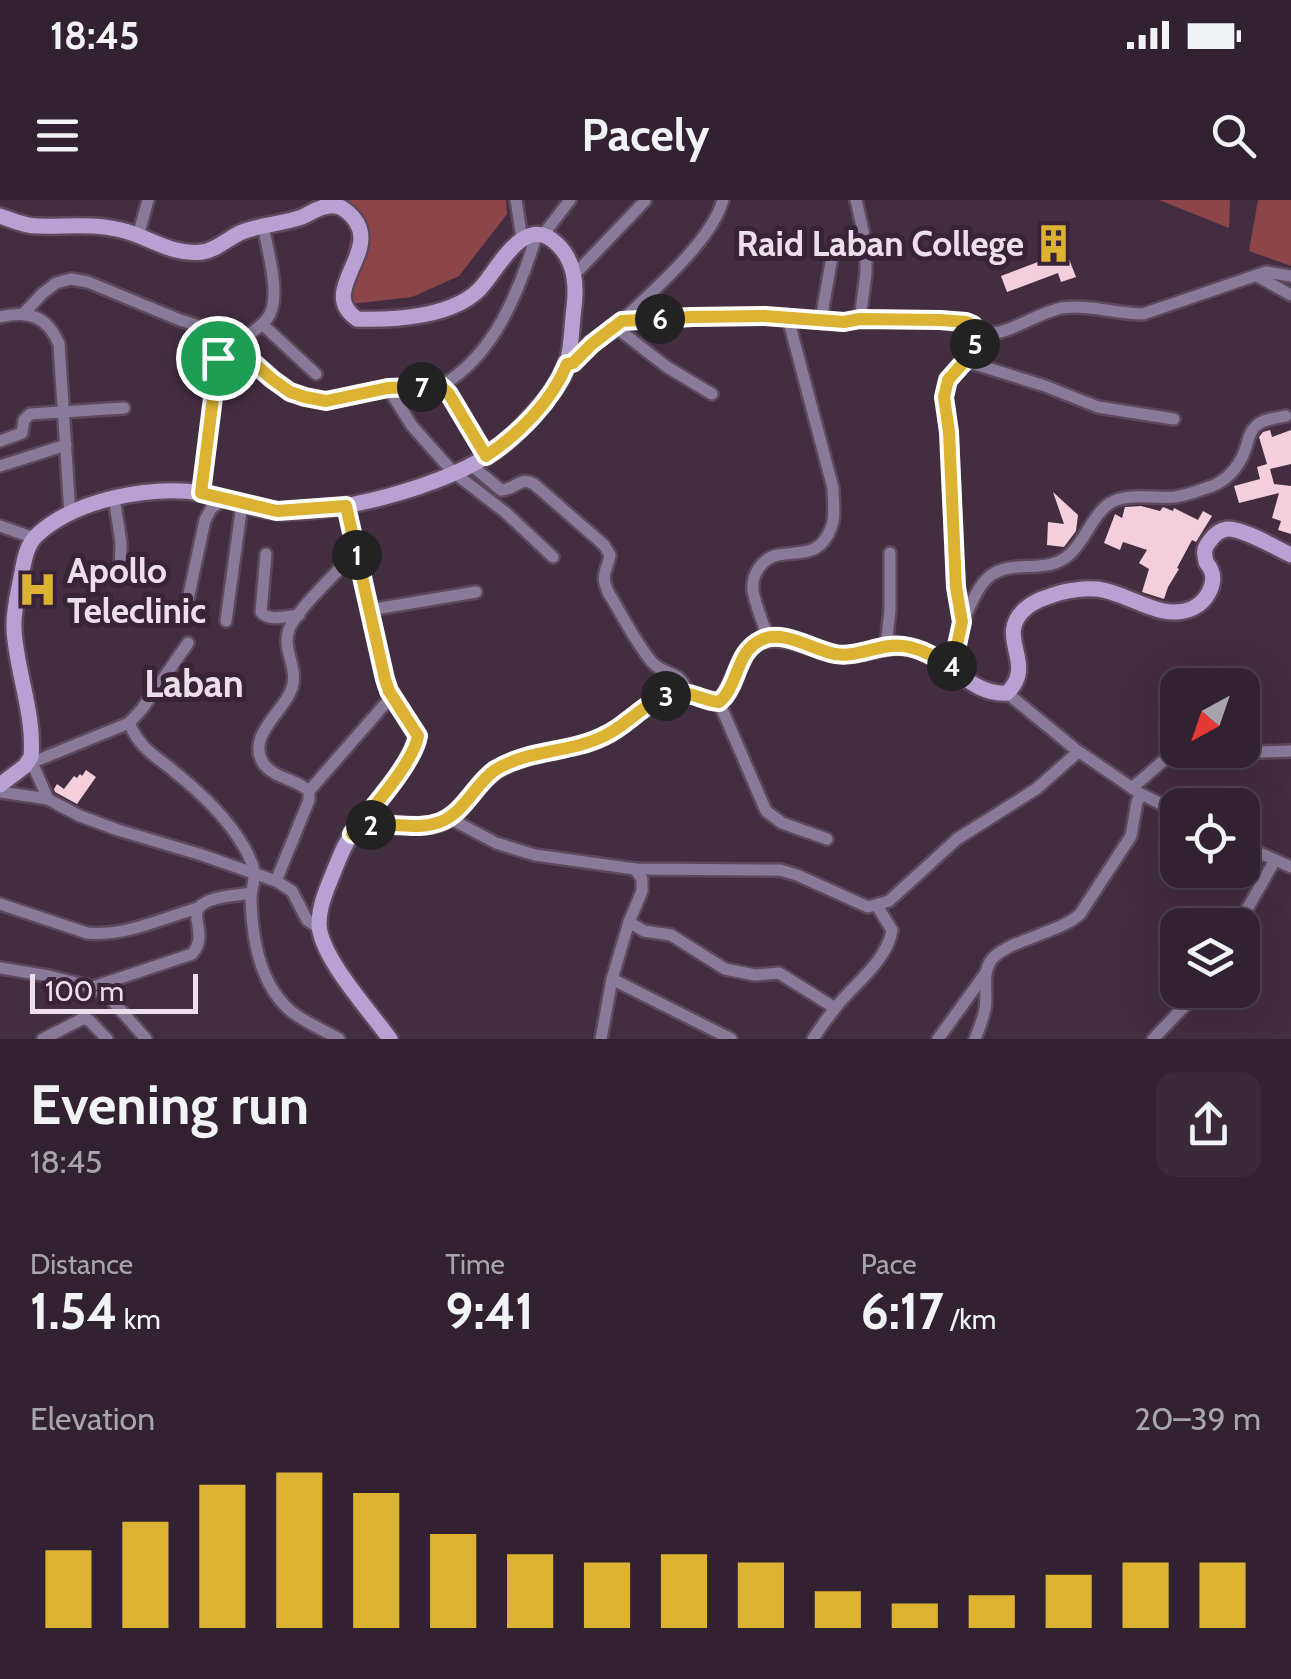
<!DOCTYPE html>
<html lang="en">
<head>
<meta charset="utf-8">
<style>
  :root { --surface:#322231; --page:#3a2a39; --text:#f1f3f6; --muted:#a8a4ab; --line:#4d3f4d; --accent:#dcb233 }
  body { margin:0; font-family:Cabin,sans-serif; background:var(--page); color:var(--text); height:100vh; display:flex; flex-direction:column; font-size:38px; white-space:nowrap }
  * { box-sizing:border-box; margin:0 }
  p { font-size:32px; color:var(--muted) }
  .icon { flex:none; width:55px; height:55px; fill:none; stroke:currentColor; stroke-width:2; stroke-linecap:round; stroke-linejoin:round }
  .map { position:relative; height:839px; overflow:hidden }
  .drawer { display:flex; flex-direction:column; background:var(--surface); flex:1 }
  .drawer>* { flex:none }
  .needle { width:65px; rotate:220deg }
  .controls { position:absolute; left:1160px; top:468px; display:grid; gap:20px }
  .controls a { display:grid; place-items:center; width:100px; height:100px; border-radius:20px; background:var(--surface); box-shadow:0 10px 40px #0002,0 0 0 2px var(--line); font-size:50px }
  .scale { position:absolute; left:30px; bottom:25px; width:168px; box-sizing:border-box; padding-left:10px; border:5px solid #eddeeb; border-top:0; font-size:28px; line-height:35px; white-space:nowrap; color:#eddeeb; -webkit-text-stroke:8px #392336; paint-order:stroke }
  .pin { position:absolute; display:grid; place-items:center; width:85px; height:85px; color:#fff; margin:-42px; border:5px solid #fff; border-radius:50%; box-shadow:0 2px 10px #0007 }
  .km { position:absolute; width:50px; height:50px; margin:-25px; border-radius:50%; background:#222; color:#fff; font-size:28px; line-height:50px; text-align:center }
  .round { display:grid; place-items:center; flex:none; width:105px; height:105px; border-radius:20px; background:var(--page) }
  .head { display:flex; align-items:center; justify-content:space-between; height:170px; padding:0 30px }
  h1 { font-size:55px; font-weight:700; line-height:75px }
  .metrics { display:grid; grid-template-columns:repeat(3,1fr); gap:15px; height:170px; padding:10px 30px }
  .metrics div { display:grid; align-content:center }
  .metrics b { font-size:50px; font-weight:700 }
  .metrics small { font-size:28px; font-weight:400 }
  .metrics p { font-size:28px }
  .chart { height:280px; padding:20px 30px }
  .chart p { display:flex; justify-content:space-between }
  .chart svg { width:100%; height:180px; margin-top:10px; stroke:var(--accent); stroke-width:6 }
  .status { display:flex; justify-content:space-between; align-items:center; height:70px; padding:0 50px; background:var(--surface); direction:ltr }
  .status svg { height:28px; fill:currentColor }
  header { display:flex; justify-content:space-between; align-items:center; height:130px; padding:0 30px; background:var(--surface); font-size:45px; font-weight:700 }
  .map>svg:first-child { display:block }
</style>
</head>
<body>
<div class="status"><b>18:45</b><svg viewBox="0 0 49 12"><path d="M0 12V9h3v3zM5 12V6h3v6zM10 12V3h3v9zM15 12V0h3v12zM26 1h20v11H26zM47 4h2v5h-2z"/></svg></div>
<header><svg class="icon" aria-label="menu" viewBox="0 0 24 24"><path d="M4 6h16M4 12h16M4 18h16"/></svg>Pacely<svg class="icon" aria-label="search" viewBox="0 0 24 24"><circle cx="10" cy="10" r="6"/><path d="M15 15l6 6"/></svg></header>
<div class="map">
<svg width="1291" height="839" viewBox="0 0 1291 839">
  <rect width="100%" height="100%" fill="#432d41"/>
  <g fill="#8c464a">
    <path d="M 339,0 L 506,0 L 507,14 L 459,76 L 412,97 L 351,104 L 338,89 L 354,26 Z"/>
    <path d="M 1159,0 L 1230,0 L 1229,28 Z"/>
    <path d="M 1258,0 L 1291,0 L 1291,66 L 1249,51 Z"/>
  </g>
  <g fill="#f4cedb">
    <path d="M 1055,23 L 1076,77 L 1061,82 L 1058,73 L 1007,92 L 1001,76 L 1051,57 L 1040,28 Z"/>
    <path d="M 1270,230 L 1272,237 L 1291,230 L 1291,264 L 1270,269 L 1274,284 L 1291,286 L 1291,334 L 1278,330 L 1281,321 L 1272,318 L 1279,293 L 1239,303 L 1234,286 L 1260,279 L 1257,267 L 1267,264 L 1259,237 L 1263,232 Z"/>
    <path d="M 1053,292 L 1078,315 L 1076,331 L 1064,347 L 1047,345 L 1048,322 L 1064,324 Z"/>
    <path d="M 1141,306 L 1160,311 L 1163,307 L 1173,311 L 1174,308 L 1198,320 L 1203,311 L 1212,316 L 1196,342 L 1192,340 L 1177,368 L 1179,369 L 1168,387 L 1164,399 L 1142,392 L 1149,369 L 1139,363 L 1147,350 L 1123,342 L 1120,350 L 1104,343 L 1115,314 L 1122,318 L 1125,307 Z"/>
    <path d="M 86,570 L 96,577 L 77,604 L 55,592 L 54,589 L 57,584 L 64,589 L 74,576 L 77,578 L 80,574 L 82,576 Z"/>
  </g>
  <g fill="none" stroke-linecap="round" stroke-linejoin="round">
    <defs>
      <g id="street">
        <path d="M 516,0 L 522,39"/>
        <path d="M 856,0 L 866,44 L 866,73 L 860,119"/>
        <path d="M 543,35 L 570,0"/>
        <path d="M 138,36 L 148,0"/>
        <path d="M 574,75 L 645,1"/>
        <path d="M 1257,76 L 1291,95"/>
        <path d="M 24,113 L 43,93 L 56,83 L 71,79 L 88,82 L 180,120 L 215,131 L 231,142 L 273,179 L 290,192 L 305,197 L 326,201 L 388,188 L 441,186 L 449,195 L 486,256"/>
        <path d="M 0,117 C 29,110 47,116 59,144 L 70,314"/>
        <path d="M 821,120 L 833,51"/>
        <path d="M 622,121 C 653,90 711,42 723,0"/>
        <path d="M 262,124 L 316,174"/>
        <path d="M 614,126 L 667,167 L 712,194"/>
        <path d="M 977,132 C 983,132 988,134 994,133 C 1011,132 1040,112 1062,108 C 1089,104 1116,114 1143,114 L 1266,72 L 1291,76"/>
        <path d="M 965,161 L 1045,186 L 1098,207 L 1174,219"/>
        <path d="M 441,186 C 495,155 519,91 537,34"/>
        <path d="M 388,188 L 412,226 L 453,272 L 505,312 L 553,357"/>
        <path d="M 0,241 L 22,233 L 24,220 L 30,214 L 124,208"/>
        <path d="M 470,264 L 501,290 C 515,290 520,276 534,284 L 604,345 L 610,355 C 607,372 600,373 608,392 C 621,413 637,445 652,462 C 667,478 678,467 688,493"/>
        <path d="M 0,266 L 66,245"/>
        <path d="M 201,293 L 218,158 C 227,140 233,145 248,135 C 254,131 262,125 267,119 C 283,99 267,50 263,25"/>
        <path d="M 114,297 L 121,343 L 120,374"/>
        <path d="M 0,326 L 34,338"/>
        <path d="M 266,354 L 261,412 C 269,422 287,416 299,415"/>
        <path d="M 187,404 L 205,320 L 211,309 L 223,299"/>
        <path d="M 369,410 L 476,392"/>
        <path d="M 226,421 L 242,304"/>
        <path d="M 962,422 C 970,408 977,386 990,376 C 1014,358 1047,376 1070,354 C 1087,339 1093,311 1114,301 C 1132,293 1156,299 1175,297 C 1187,295 1201,290 1212,286 C 1227,280 1238,267 1244,253 C 1248,244 1248,232 1257,225 C 1264,219 1276,218 1286,216"/>
        <path d="M 768,437 C 763,423 756,407 753,391 C 751,375 762,358 778,355 C 801,351 820,357 831,328 C 836,316 833,301 833,288 L 788,118"/>
        <path d="M 886,446 L 890,410 L 890,353"/>
        <path d="M 1007,493 L 1080,553"/>
        <path d="M 719,502 L 766,611 L 782,623 L 827,639"/>
        <path d="M 129,523 C 140,549 155,555 176,573 C 201,593 228,619 244,647 C 248,654 255,668 254,676 C 254,684 251,691 251,699 C 252,738 260,786 292,812 C 306,823 324,830 339,839"/>
        <path d="M 1242,543 L 1260,552 L 1291,551"/>
        <path d="M 30,558 L 48,599 L 57,604 L 80,616 L 118,630 L 202,655 L 276,681 L 292,691 L 307,720 L 320,729"/>
        <path d="M 33,562 L 129,523 L 142,509 L 188,443"/>
        <path d="M 1132,588 L 1178,548"/>
        <path d="M 309,591 L 392,496"/>
        <path d="M 0,592 L 48,599"/>
        <path d="M 449,618 L 496,643 L 535,655 L 635,669 L 780,670 L 797,675 L 868,707 L 889,701 L 957,639 L 1036,589 L 1077,553 L 1081,553 L 1141,594 L 1178,612"/>
        <path d="M 1242,645 L 1291,667"/>
        <path d="M 276,681 L 309,600 L 309,591 C 296,579 273,578 263,563 C 246,535 285,511 292,488 C 299,467 280,448 290,427 C 301,405 339,371 356,351"/>
        <path d="M 0,704 L 87,733 C 124,737 163,718 198,708"/>
        <path d="M 629,722 L 644,731 L 671,735 L 725,769 L 755,775 L 779,773 L 835,808"/>
        <path d="M 1238,725 L 1275,660"/>
        <path d="M 0,768 L 49,776 L 93,787 L 192,754 C 212,731 180,711 211,700 C 223,696 238,695 251,693"/>
        <path d="M 612,779 L 731,839"/>
        <path d="M 93,787 L 110,798 L 146,839"/>
        <path d="M 43,839 L 84,818 L 90,821 L 107,839"/>
        <path d="M 601,839 L 612,779 L 629,722 L 642,691 L 642,679 L 635,669"/>
        <path d="M 813,839 C 820,828 828,817 836,807 C 855,783 887,761 892,730 L 877,706"/>
        <path d="M 938,839 L 985,774"/>
        <path d="M 975,839 C 979,829 983,819 985,809 C 988,794 982,775 990,762 C 1002,741 1059,734 1080,714 L 1131,636 L 1137,602 L 1141,594"/>
        <path d="M 1153,839 L 1200,790"/>
      </g>
      <g id="secondary">
        <path d="M 0,16 C 12,20 24,26 37,26 C 65,27 93,23 121,30 C 148,36 172,56 202,52 C 217,50 228,38 242,32 C 262,24 283,24 302,17 C 311,13 320,6 330,6 C 336,5 340,6 345,10 C 393,46 313,89 357,119 C 390,120 430,118 460,103 C 470,98 478,92 484,84 C 501,63 526,14 557,44 C 575,61 577,84 574,107 C 571,131 572,160 560,181 C 553,194 540,205 531,216 C 524,223 518,232 510,239 C 463,282 346,313 283,312 C 255,311 229,298 202,293 C 151,285 76,299 37,335 C 26,345 24,362 21,377 C 18,394 13,411 14,429 C 16,471 35,514 31,557 L 25,566 L 0,585"/>
        <path d="M 567,163 L 573,163 L 591,144 L 622,121 L 692,117 L 765,116 L 844,122 L 860,119 L 940,120 L 973,125 L 978,135 L 965,161 L 948,180 L 944,197 L 949,232 L 956,387 L 962,422 L 952,468"/>
        <path d="M 346,305 L 385,479 L 389,491 L 417,536 C 413,563 374,606 356,628"/>
        <path d="M 390,839 C 370,811 320,757 319,724 C 319,704 329,684 336,666 C 343,650 348,631 367,626 C 393,618 425,635 449,618 C 468,605 477,582 497,570 C 530,549 571,553 605,536 C 630,524 647,498 675,494 C 692,491 703,501 719,502 L 725,497 C 746,451 748,426 806,445 C 818,449 831,455 843,455 C 870,455 892,439 919,450 C 948,461 975,496 1007,493 C 1038,464 994,437 1025,409 C 1035,400 1047,397 1059,393 C 1071,390 1085,388 1097,389 C 1128,392 1161,423 1193,408 C 1206,402 1217,384 1211,370 C 1207,361 1206,367 1205,356 C 1204,350 1205,347 1209,342 C 1213,336 1219,330 1227,329 C 1243,328 1276,348 1291,355"/>
      </g>
    </defs>
    <use href="#street" stroke="#5e495c" stroke-width="16"/>
    <use href="#secondary" stroke="#5e495c" stroke-width="20"/>
    <use href="#street" stroke="#897a9a" stroke-width="11"/>
    <use href="#secondary" stroke="#b9a0d2" stroke-width="15"/>
  </g>
  <g fill="none" stroke-linecap="round" stroke-linejoin="round">
    <defs>
      <path id="route" d="M 765,116 L 844,122 L 860,119 L 940,120 L 966,122 L 973,125 L 977,130 L 975,143 L 964,162 L 948,180 L 944,197 L 949,232 L 956,387 L 962,422 L 952,468 C 937,458 921,448 903,446 C 880,443 858,458 835,454 C 813,450 783,429 761,440 C 735,452 739,486 719,502 C 703,501 692,491 675,494 C 647,498 629,525 604,536 C 570,553 529,549 495,570 C 475,584 464,613 440,622 C 408,634 382,614 352,634 C 370,610 413,564 418,536 L 389,491 L 385,479 L 346,306 L 277,311 L 201,293 L 218,158 L 224,146 L 230,142 L 272,179 L 290,192 L 305,197 L 326,201 L 388,188 L 441,186 L 449,194 L 486,256 C 519,234 552,201 567,164 L 573,163 L 592,144 L 622,121 L 692,117 Z"/>
    </defs>
    <use href="#route" stroke="#fff" stroke-width="20"/>
    <use href="#route" stroke="#dcb233" stroke-width="12"/>
  </g>
  <defs>
    <symbol id="building-bare" viewBox="-9 -9 18 18"><path d="M-4-6H4V6H1V3H-1V6H-4ZM-2.5-4.3h1.7v1.8h-1.7ZM.8-4.3h1.7v1.8H.8ZM-2.5-1h1.7V.8h-1.7ZM.8-1h1.7V.8H.8Z" fill="#dcb233" stroke="#392336" stroke-width="2.5" paint-order="stroke"/></symbol>
    <symbol id="hospital-bare" viewBox="-9 -9 18 18"><path d="M-5-5h3v3.5h4V-5h3V5h-3V1.5h-4V5h-3Z" fill="#dcb233" stroke="#392336" stroke-width="2.5" paint-order="stroke"/></symbol>
  </defs>
  <g fill-rule="evenodd">
    <use href="#building-bare" x="1026" y="16" width="55" height="55"/>
    <use href="#hospital-bare" x="10" y="362" width="55" height="55"/>
  </g>
  <g text-anchor="middle" dominant-baseline="central" stroke-width="10" stroke-linejoin="round" paint-order="stroke">
    <g font-size="35" font-weight="bold" fill="#eddeeb" stroke="#392336" text-anchor="end">
      <text x="1024" y="43">Raid Laban College</text>
      <text x="67" y="370" text-anchor="start">Apollo<tspan x="67" dy="40">Teleclinic</tspan></text>
    </g>
    <g font-size="38" font-weight="bold" fill="#eddeeb" stroke="#392336">
      <text x="194" y="483">Laban</text>
    </g>
  </g>
</svg>
<div class="controls">
<a><svg class="needle" viewBox="-14 -14 28 28"><path d="M0-13l5 13h-10z" fill="#e53935"/><path d="M0 13l5-13h-10z" fill="#a8a4ab"/></svg></a>
<a><svg class="icon" aria-label="locate" viewBox="0 0 24 24"><circle cx="12" cy="12" r="6"/><path d="M12 2v4M12 18v4M2 12h4M18 12h4"/></svg></a>
<a><svg class="icon" aria-label="layers" viewBox="0 0 24 24"><path d="M12 4l9 5-9 5-9-5zM3 14l9 5 9-5"/></svg></a>
</div>
<div class="scale">100 m</div>
<div class="pin" style="left:218px;top:158px;background:#1e9e55"><svg class="icon" aria-label="arrive" viewBox="0 0 24 24"><path d="M6 21V4h12l-3 4 3 4H6"/></svg></div>
<b class="km" style="left:357px;top:355px">1</b>
<b class="km" style="left:371px;top:625px">2</b>
<b class="km" style="left:666px;top:496px">3</b>
<b class="km" style="left:952px;top:466px">4</b>
<b class="km" style="left:975px;top:144px">5</b>
<b class="km" style="left:660px;top:119px">6</b>
<b class="km" style="left:422px;top:187px">7</b>
</div>
<section class="drawer">
<div class="head"><div><h1>Evening run</h1><p>18:45</p></div><a class="round"><svg class="icon" aria-label="share" viewBox="0 0 24 24"><path d="M12 15V3M7 8l5-5 5 5M5 13v7h14v-7"/></svg></a></div>
<div class="metrics">
<div><p>Distance</p><b>1.54<small> km</small></b></div>
<div><p>Time</p><b>9:41</b></div>
<div><p>Pace</p><b>6:17<small> /km</small></b></div>
</div>
<div class="chart"><p><span>Elevation</span>20–39 m</p>
<svg viewBox="0 0 160 44" preserveAspectRatio="none"><path d="M5 44V25M15 44V18M25 44V9M35 44V6M45 44V11M55 44V21M65 44V26M75 44V28M85 44V26M95 44V28M105 44V35M115 44V38M125 44V36M135 44V31M145 44V28M155 44V28"/></svg>
</div>
</section>
</body>
</html>
